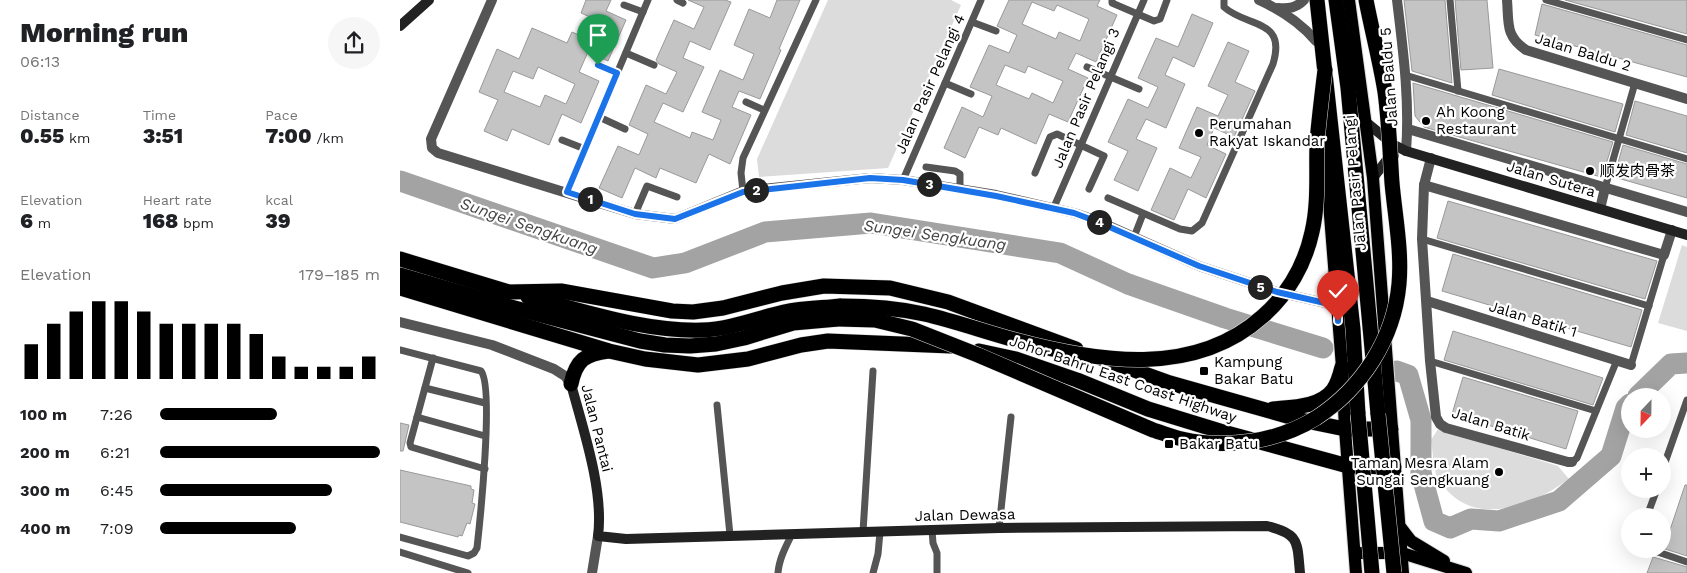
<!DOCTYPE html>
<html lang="en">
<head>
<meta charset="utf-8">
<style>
  :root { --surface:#fff; --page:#f6f6f6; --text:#202124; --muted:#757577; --accent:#000 }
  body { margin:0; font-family:"Work Sans","Noto Sans SC",sans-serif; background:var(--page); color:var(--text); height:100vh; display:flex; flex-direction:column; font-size:19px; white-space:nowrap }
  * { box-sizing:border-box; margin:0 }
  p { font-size:16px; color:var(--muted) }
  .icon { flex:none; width:28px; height:28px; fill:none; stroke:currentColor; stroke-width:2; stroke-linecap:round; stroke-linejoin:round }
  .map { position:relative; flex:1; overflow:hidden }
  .side { display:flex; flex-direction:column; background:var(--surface); width:400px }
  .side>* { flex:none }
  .needle { width:32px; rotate:202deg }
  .buttons { position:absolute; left:1221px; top:388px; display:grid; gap:10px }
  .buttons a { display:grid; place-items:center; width:50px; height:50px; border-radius:50%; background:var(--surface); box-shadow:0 5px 20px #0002; font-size:25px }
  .pin { position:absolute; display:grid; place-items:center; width:42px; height:42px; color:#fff; margin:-51px -21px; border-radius:50% 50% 50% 0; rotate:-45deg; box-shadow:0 0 5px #0007 }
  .pin .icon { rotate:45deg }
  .km { position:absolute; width:25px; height:25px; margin:-12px; border-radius:50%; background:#222; color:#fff; font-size:14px; line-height:25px; text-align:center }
  .round { display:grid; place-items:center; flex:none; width:52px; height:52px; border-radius:26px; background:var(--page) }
  .head { display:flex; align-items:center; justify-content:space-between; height:85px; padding:0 20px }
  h1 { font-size:28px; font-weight:800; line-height:38px }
  .stats { display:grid; grid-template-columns:repeat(3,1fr); gap:8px; height:85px; padding:5px 20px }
  .stats div { display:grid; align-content:center }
  .stats b { font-size:21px; font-weight:800 }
  .stats small { font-size:14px; font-weight:400 }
  .stats p { font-size:14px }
  .chart { height:140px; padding:10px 20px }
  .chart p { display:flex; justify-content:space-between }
  .chart svg { width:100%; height:90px; margin-top:5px; stroke:var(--accent); stroke-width:6 }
  ul { padding:0 20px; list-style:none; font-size:16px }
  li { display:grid; grid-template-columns:80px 60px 1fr; align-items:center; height:38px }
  li i { height:12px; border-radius:6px; background:var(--accent) }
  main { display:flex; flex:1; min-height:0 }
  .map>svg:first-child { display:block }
</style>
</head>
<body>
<main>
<section class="side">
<div class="head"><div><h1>Morning run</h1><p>06:13</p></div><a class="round"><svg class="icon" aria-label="share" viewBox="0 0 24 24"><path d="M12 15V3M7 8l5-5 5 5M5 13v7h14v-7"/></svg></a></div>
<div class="stats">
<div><p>Distance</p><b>0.55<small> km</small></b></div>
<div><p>Time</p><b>3:51</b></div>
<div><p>Pace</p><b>7:00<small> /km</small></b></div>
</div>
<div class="stats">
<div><p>Elevation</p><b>6<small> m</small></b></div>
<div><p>Heart rate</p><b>168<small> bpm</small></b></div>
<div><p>kcal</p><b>39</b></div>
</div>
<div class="chart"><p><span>Elevation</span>179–185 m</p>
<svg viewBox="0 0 160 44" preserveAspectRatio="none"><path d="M5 44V27M15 44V17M25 44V11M35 44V6M45 44V6M55 44V11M65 44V17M75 44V17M85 44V17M95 44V17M105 44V22M115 44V33M125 44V38M135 44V38M145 44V38M155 44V33"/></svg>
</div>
<ul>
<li><b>100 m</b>7:26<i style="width:53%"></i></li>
<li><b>200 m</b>6:21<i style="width:100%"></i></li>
<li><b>300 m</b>6:45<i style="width:78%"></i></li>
<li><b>400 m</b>7:09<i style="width:62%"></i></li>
</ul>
</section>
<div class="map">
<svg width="1287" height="573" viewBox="0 0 1287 573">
  <rect width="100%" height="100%" fill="#fff"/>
  <g fill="#dcdcdc">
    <path d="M 428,0 L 551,0 L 561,5 L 488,168 L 359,177 L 357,159 Z"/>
    <path d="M 1282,245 L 1287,247 L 1287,331 L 1258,323 Z"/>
    <path d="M 1038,429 L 1158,466 L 1169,479 C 1129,508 1069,530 1038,478 C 1033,471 1033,450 1031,440 Z"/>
  </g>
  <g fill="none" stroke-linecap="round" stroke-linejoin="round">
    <g stroke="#a3a3a3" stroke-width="21">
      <path d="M 0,181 L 253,268 L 285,263 L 365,232 L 471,223 L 660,253 L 728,284 L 825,318 L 923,348"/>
      <path d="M 997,371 L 1008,375 L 1021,420 L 1021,473 L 1034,521 L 1050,528 L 1071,519 L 1099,521 L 1159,501 L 1211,456 L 1226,408 L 1230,404"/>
      <path d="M 1238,396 L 1271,364 L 1287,363"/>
    </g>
  </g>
  <g fill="#c4c4c4" stroke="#999" fill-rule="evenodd">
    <path d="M 186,0 L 211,0 L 206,11 L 226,20 L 208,61 L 188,52 L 179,72 L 199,81 L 181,123 L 162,114 L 149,145 L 112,129 L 107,141 L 84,131 L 98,100 L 79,92 L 97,49 L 119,59 L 132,28 L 167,43 L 172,32 L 193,41 L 201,22 L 181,13 ZM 138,67 L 175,84 L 166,104 L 145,95 L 140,107 L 104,92 L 113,71 L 133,79 Z"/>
    <path d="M 288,0 L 325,0 L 331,2 L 310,50 L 290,41 L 283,58 L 304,67 L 283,112 L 263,103 L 254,122 L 290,138 L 292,132 L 313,140 L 321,120 L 302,112 L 320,70 L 343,80 L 354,54 L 334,45 L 349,9 L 370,18 L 377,0 L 400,0 L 379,49 L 381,50 L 360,99 L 339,91 L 332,107 L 351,115 L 330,164 L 309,154 L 296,183 L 260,168 L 256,178 L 235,168 L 222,198 L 199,188 L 218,146 L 239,155 L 248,134 L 229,125 L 246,85 L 266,94 L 277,72 L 259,64 L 256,60 L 274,20 L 294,29 L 304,7 Z"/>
    <path d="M 609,0 L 700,0 L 697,6 L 717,15 L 696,62 L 676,53 L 668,69 L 688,78 L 668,122 L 649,114 L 636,144 L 601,128 L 598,135 L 579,127 L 565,158 L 544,148 L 562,107 L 583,117 L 592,96 L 570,87 L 589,45 L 609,53 L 617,35 L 597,26 ZM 632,2 L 654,11 L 657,5 L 689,19 L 680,41 L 659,32 L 656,39 L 622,24 ZM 605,65 L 625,73 L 628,66 L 663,81 L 653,103 L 632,93 L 629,99 L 596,85 Z"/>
    <path d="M 1004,0 L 1045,0 L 1052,83 L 1012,71 Z"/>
    <path d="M 1055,0 L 1087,0 L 1093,68 L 1061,70 Z"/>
    <path d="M 1165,0 L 1287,0 L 1287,34 Z"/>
    <path d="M 1142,4 L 1287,45 L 1287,77 L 1135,35 Z"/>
    <path d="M 792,14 L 813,23 L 794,67 L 773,57 L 765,75 L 785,84 L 766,128 L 746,119 L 736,139 L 757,148 L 738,191 L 714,180 L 728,151 L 708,142 L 728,99 L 748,108 L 758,87 L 738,78 L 756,38 L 778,47 Z"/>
    <path d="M 828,42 L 849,51 L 835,82 L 855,91 L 834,137 L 814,128 L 807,145 L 826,154 L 806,198 L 788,189 L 774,220 L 751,210 L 770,168 L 791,178 L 801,157 L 779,148 L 797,107 L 818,116 L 828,95 L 808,86 Z"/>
    <path d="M 1099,69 L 1223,104 L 1215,132 L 1092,95 Z"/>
    <path d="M 1013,83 L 1213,142 L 1203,174 L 1201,177 L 1024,127 L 1015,116 Z"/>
    <path d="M 1235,101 L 1287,116 L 1287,153 L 1226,135 Z"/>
    <path d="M 1223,145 L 1287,164 L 1287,198 L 1214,177 Z"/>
    <path d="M 1048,201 L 1257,261 L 1245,299 L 1037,238 Z"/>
    <path d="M 1053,254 L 1242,310 L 1231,347 L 1042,291 Z"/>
    <path d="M 1053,331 L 1203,378 L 1193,405 L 1044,360 Z"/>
    <path d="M 1063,377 L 1178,411 L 1166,449 L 1052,414 Z"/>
    <path d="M 0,423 L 9,425 L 3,451 L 0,451 Z"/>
    <path d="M 0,470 L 71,486 L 71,489 L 74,490 L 72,503 L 75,504 L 70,524 L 67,523 L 62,536 L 59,535 L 58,537 L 0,522 Z"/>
    <path d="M 1285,485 L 1287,485 L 1287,556 L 1262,548 L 1262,531 L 1269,533 Z"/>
    <path d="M 1253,557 L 1287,567 L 1287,573 L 1247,573 Z"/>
  </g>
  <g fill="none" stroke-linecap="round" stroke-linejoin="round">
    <defs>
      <g id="primary">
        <path d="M 949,0 L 973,178 L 1003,573"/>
        <path d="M 923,127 L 942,367 L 945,429 L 956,573"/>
        <path d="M 1001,528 L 1011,541 L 1044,561"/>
        <path d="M 961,553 L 1002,553 L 1066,573"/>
      </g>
      <g id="highway">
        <path d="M 917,0 L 953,329 L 958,414"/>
        <path d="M 936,0 L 948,88 L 978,414"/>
        <path d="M 0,259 L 109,292 L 161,291 L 272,311 L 293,312 L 323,308 L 382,293 L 424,286 L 490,288 L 548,302 L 676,349"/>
        <path d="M 0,275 L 103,305 L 240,341 L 265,345 L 290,346 L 316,344 L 344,338 L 393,323 L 438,319"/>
        <path d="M 0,288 L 209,351 L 245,359 L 298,365 L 348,359 L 401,345 L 428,341 L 551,346"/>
        <path d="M 128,297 C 184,311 244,332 303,330 C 331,329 357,318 384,312 C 403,308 423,308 441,306"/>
        <path d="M 579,351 L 616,359 L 677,380 L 748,409 L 823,432 L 948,466 L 994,467"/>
        <path d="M 703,359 L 770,383 L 901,420 L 945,429 L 991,429"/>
        <path d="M 171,384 C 176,360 185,354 208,351"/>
        <path d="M 873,409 C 893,407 920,407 933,390 C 938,383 940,375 942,367"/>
      </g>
    </defs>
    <use href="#primary" stroke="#dbdbdb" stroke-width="14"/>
    <use href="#highway" stroke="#dbdbdb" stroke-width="16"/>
    <g stroke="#555" stroke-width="7">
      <path d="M 277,0 L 283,3"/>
      <path d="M 712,0 L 712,3 L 754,21 L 760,19 L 767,0"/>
      <path d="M 1050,0 L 1058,91"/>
      <path d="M 1146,0 L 1287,40"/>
      <path d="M 224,5 L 243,12"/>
      <path d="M 572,22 L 596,31"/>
      <path d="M 226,53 L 254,65"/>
      <path d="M 198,65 L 217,73"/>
      <path d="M 687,67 L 739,89"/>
      <path d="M 1005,75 L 1287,159"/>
      <path d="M 545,83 L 571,94"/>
      <path d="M 346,102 L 364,110"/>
      <path d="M 199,117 L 225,129"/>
      <path d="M 162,140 L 185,149"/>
      <path d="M 526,167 L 555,171 L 560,174 L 560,190"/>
      <path d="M 635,173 L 650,137 L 657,134 L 704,156 L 689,189"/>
      <path d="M 503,180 L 581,0"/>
      <path d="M 1205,188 L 1235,83"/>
      <path d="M 343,191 L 341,173 L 343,158 L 416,0"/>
      <path d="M 167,192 L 248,0"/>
      <path d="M 708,198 L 780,229 L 792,231 L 802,223 L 873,64 C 887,18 847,28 824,7 L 824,0"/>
      <path d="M 654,207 L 744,0"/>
      <path d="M 235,214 L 247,186 L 277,197"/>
      <path d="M 734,237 L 743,214"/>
      <path d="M 1022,239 L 1249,306"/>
      <path d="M 0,350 L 81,371 C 94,387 80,521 77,548 L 74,553 L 68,556 L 0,537"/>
      <path d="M 33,358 L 10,443 L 11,447 L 85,469"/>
      <path d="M 1030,361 L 1196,411"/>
      <path d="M 1231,365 L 1264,255"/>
      <path d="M 25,388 L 85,403"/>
      <path d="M 317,405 L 330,535"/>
      <path d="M 17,417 L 85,436"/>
      <path d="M 1172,462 L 1177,458 L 1217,360"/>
      <path d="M 1262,471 L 1287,400"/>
      <path d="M 1247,516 L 1257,489"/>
      <path d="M 599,528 L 611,417"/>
      <path d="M 532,530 L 533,543 L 537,553 L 537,573"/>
      <path d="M 463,532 L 473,371"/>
      <path d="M 1249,549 L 1287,562"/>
      <path d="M 0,552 L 68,573"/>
      <path d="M 378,573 C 379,559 386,546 392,534"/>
      <path d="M 473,573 L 478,554 L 480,532"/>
    </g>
    <g stroke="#555" stroke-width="10">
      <path d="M 92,0 L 31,139 L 32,148 L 38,153 L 235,214 L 275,219 L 343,191 L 470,178 L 503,180 L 596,195 L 674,213 L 698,221 L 799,266 L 877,292 L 938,306"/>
      <path d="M 859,0 C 881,10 900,22 916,41"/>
      <path d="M 997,0 C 1003,50 1010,101 1006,151"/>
      <path d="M 1107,0 C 1109,23 1105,36 1126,50 L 1287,99"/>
      <path d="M 878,8 C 889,9 896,8 904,0"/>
      <path d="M 1008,129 L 1287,212"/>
      <path d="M 1031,158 L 1024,185 L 1022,239 L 1030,361 L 1036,417 L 1040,424 L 1046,428 L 1168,462 L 1172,462"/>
      <path d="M 1024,185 L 1264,255 L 1272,230"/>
      <path d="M 1200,209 L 1205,188"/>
      <path d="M 1027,301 L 1231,365"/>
      <path d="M 0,322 L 92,345 L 154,369 L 165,376 L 171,384"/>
      <path d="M 192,573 L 198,536"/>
    </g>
    <g stroke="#222" stroke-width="10">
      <path d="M 0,26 L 29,0"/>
      <path d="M 967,123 L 994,145 L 1006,151 L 1287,235"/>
      <path d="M 973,178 L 986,161 L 994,156"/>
      <path d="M 171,384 C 183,429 204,490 198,536 L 226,539 L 599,528 L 867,526 C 900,534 897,542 900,573"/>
    </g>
    <use href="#primary" stroke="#000" stroke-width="12"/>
    <use href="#highway" stroke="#000" stroke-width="15"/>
    <defs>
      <g id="highway-bridge">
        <path d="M 441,306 C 469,306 497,308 524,314 C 555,321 585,332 615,340 C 697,362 794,378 863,316 C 888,294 905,264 912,232 C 919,202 916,172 917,142 C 919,118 922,94 925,70"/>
        <path d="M 438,319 L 475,320 L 512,329 L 578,355 L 753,430 C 763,433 772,437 782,439 C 827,449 877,442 916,418 C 962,388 994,339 999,284 C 1002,251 995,216 992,183 C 990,153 989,122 985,92 C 980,61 972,31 966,0"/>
        <path d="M 958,414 L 972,573"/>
        <path d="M 978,414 L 994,573"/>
      </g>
    </defs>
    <use href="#highway-bridge" stroke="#dbdbdb" stroke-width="16" stroke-linecap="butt"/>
    <use href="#highway-bridge" stroke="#000" stroke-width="15"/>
  </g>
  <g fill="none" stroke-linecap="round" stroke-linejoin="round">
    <defs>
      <path id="route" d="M 198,65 L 217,73 L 167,192 L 235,214 L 275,219 L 343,192 L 470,178 L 503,180 L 596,196 L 674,213 L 698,222 L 799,266 L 877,292 L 938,306 L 938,321"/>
    </defs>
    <use href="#route" stroke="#fff" stroke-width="10"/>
    <use href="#route" stroke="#1a73e8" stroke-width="6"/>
  </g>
  <g fill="#000" stroke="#fff" stroke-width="2">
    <circle cx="1026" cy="121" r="5"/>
    <circle cx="799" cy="133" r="5"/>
    <circle cx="1190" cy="171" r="5"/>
    <rect x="799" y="366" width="10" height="10" rx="2.5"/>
    <rect x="764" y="439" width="10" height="10" rx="2.5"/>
    <circle cx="1099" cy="472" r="5"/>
  </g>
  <g text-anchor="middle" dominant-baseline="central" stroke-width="4.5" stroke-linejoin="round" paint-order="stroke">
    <g font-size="15" fill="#000" stroke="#fff">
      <text transform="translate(1183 52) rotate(17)">Jalan Baldu 2</text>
      <text transform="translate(989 77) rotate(-94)">Jalan Baldu 5</text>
      <text transform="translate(530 84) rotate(-66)">Jalan Pasir Pelangi 4</text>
      <text transform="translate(686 98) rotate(-67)">Jalan Pasir Pelangi 3</text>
      <text transform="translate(1151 179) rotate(17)">Jalan Sutera</text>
      <text transform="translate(955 183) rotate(-95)">Jalan Pasir Pelangi</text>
      <text transform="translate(1133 319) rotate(17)">Jalan Batik 1</text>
      <text transform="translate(723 379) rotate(19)">Johor Bahru East Coast Highway</text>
      <text transform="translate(1091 424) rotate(17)">Jalan Batik</text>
      <text transform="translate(197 428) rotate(76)">Jalan Pantai</text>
      <text transform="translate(565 515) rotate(-1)">Jalan Dewasa</text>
    </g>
    <g font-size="15" fill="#000" stroke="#fff" text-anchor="start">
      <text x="1036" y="112">Ah Koong<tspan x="1036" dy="17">Restaurant</tspan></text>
      <text x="809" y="124">Perumahan<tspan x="809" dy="17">Rakyat Iskandar</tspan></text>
      <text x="1200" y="171">顺发肉骨茶</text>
      <text x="814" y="362">Kampung<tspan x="814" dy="17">Bakar Batu</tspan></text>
      <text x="779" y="444">Bakar Batu</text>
      <text x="1089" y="463" text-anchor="end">Taman Mesra Alam<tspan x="1089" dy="17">Sungai Sengkuang</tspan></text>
    </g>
    <g font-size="16" font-style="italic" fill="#444" stroke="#fff">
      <text transform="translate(129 226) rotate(19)">Sungei Sengkuang</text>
      <text transform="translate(535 235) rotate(8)">Sungei Sengkuang</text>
    </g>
  </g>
</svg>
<div class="buttons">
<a><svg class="needle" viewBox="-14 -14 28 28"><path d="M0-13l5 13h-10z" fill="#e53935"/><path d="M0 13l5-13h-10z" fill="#757577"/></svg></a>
<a>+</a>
<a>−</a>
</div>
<div class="pin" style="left:198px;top:65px;background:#1e9e55"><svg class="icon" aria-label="arrive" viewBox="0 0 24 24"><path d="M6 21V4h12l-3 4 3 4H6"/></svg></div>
<div class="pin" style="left:938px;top:321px;background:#d93025"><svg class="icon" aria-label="check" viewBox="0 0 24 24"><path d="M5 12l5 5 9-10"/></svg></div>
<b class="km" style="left:190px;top:199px">1</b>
<b class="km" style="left:356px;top:190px">2</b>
<b class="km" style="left:529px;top:184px">3</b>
<b class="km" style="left:699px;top:222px">4</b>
<b class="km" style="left:860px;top:287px">5</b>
</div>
</main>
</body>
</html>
